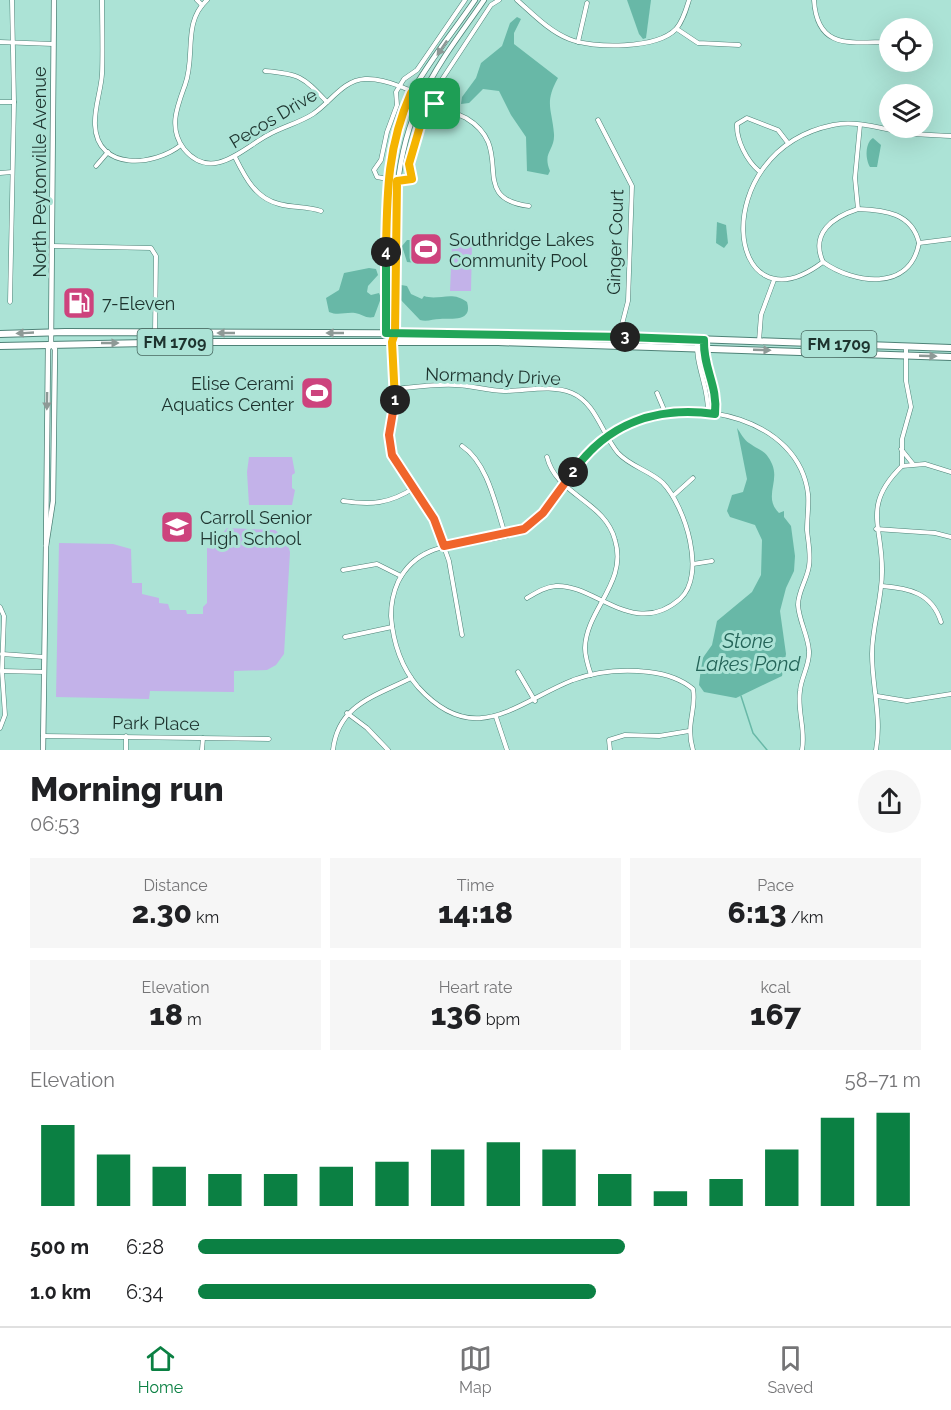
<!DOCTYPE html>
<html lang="en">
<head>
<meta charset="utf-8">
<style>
  :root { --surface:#fff; --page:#f6f6f6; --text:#202124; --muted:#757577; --line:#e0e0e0; --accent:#0b8043 }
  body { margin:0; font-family:Raleway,sans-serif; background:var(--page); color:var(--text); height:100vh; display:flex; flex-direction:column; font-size:22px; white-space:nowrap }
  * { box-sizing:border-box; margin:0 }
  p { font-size:20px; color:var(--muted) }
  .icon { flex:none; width:33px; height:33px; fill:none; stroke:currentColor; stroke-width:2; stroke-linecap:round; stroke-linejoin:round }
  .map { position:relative; height:750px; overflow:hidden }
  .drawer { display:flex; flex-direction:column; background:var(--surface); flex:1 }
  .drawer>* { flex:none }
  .controls { position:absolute; left:879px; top:18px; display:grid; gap:12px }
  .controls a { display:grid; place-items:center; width:54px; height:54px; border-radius:50%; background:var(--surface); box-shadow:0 6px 24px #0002; font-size:30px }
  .pin { position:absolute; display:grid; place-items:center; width:51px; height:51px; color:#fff; margin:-26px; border-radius:12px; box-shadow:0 3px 9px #0006 }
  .km { position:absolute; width:30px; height:30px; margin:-15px; border-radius:50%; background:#222; color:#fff; font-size:16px; line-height:30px; text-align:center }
  .round { display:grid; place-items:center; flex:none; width:63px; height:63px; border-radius:32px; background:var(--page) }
  .headline { display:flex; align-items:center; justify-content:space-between; height:102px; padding:0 30px }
  h1 { font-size:33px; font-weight:800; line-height:45px }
  .figures { display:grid; grid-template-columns:repeat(3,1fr); gap:9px; height:102px; padding:6px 30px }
  .figures div { display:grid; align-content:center; border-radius:0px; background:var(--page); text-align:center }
  .figures b { font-size:30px; font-weight:800 }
  .figures small { font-size:16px; font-weight:400 }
  .figures p { font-size:16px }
  .chart { height:168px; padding:12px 30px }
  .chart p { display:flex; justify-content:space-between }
  .chart svg { width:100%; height:108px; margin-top:6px; stroke:var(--accent); stroke-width:6 }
  ul { padding:0 30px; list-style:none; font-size:20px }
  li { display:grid; grid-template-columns:96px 72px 1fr; align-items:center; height:45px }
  li i { height:15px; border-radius:8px; background:var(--accent) }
  .tabs { display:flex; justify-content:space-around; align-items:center; height:84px; border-top:2px solid var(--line); background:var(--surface); font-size:16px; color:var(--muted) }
  .tabs a { display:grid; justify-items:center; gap:3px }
  .tabs .on { color:var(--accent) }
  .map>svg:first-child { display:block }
</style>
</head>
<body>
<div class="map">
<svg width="951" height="750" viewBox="0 0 951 750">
  <rect width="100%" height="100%" fill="#ace3d6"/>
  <g fill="#c3b2e9">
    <path d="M 423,237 L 440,244 L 432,263 L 422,263 L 416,250 L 412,248 L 416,239 L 421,241 Z"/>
    <path d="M 452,245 L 472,245 L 471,291 L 450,291 Z"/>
    <path d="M 249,457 L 292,457 L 295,473 L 292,475 L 292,488 L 295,490 L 292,505 L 249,505 L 247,472 Z"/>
    <path d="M 227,528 L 275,530 L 286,539 L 290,552 L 284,654 L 276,665 L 267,670 L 234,671 L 234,692 L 150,691 L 149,699 L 56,697 L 59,543 L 113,544 L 131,549 L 132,583 L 142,583 L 142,594 L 159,598 L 159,603 L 168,604 L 170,610 L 186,610 L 187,614 L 203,614 L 203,607 L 207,603 L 207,548 L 214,549 L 217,533 L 222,534 Z"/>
  </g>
  <g fill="#68b8a7">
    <path d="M 627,0 L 651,0 L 646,38 L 643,39 L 639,34 Z"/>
    <path d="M 517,17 L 521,19 L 514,33 L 514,44 L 558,78 C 544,103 552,109 554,134 C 555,151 542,152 550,171 L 548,175 L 527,171 L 526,137 L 511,115 L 499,91 L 483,89 L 469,103 L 461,104 L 462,97 L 476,78 L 481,63 L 502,46 L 510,23 Z"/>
    <path d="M 873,138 L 881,145 L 877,167 L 870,167 C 865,159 865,143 873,138 Z"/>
    <path d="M 717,222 L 726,225 L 728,243 L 724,248 L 716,243 Z"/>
    <path d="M 407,240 L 414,240 L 411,247 L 416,250 L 417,263 L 407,262 L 402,246 Z"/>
    <path d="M 369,268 L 376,269 L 378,275 L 368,286 L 367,292 L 371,295 L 379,293 L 381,298 L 374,317 C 366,319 362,314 355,313 C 345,312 338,316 329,312 L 326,298 L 339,290 L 344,273 Z"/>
    <path d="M 401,285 L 407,286 L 411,294 L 422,299 L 424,296 C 439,301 452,290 467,302 C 473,322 452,318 440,319 C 433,319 427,322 420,320 L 399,298 Z"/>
    <path d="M 737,428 C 740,432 744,440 749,443 C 760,451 766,450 772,464 C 780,482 763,497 779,513 L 784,511 L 784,517 L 791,526 L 795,556 L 794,571 L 786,588 L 780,611 L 786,654 L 782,676 L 736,698 L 704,692 L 699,685 L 702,659 L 712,645 L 717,621 L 752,592 L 761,575 L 762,540 L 755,525 L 730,517 L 727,511 L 732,495 L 743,492 L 747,479 Z"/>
  </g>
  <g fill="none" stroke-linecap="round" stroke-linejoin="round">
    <path stroke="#68b8a7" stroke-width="1.5" d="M 741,696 L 753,733 L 767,750"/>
    <defs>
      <g id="minor">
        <path d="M 102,0 C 102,25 103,50 102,74 C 101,91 94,108 95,125 C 97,172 155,166 181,145"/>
        <path d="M 197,0 L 202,5"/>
        <path d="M 207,0 C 182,23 196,56 185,85 C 177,107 168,128 184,149 C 212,183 243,148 268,135 C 282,127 299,123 313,114 C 330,103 343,80 365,79 C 395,77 438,106 466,118 C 518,149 465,198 529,206"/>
        <path d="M 465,0 L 417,70 L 404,79 L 396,92 L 397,105 L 387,132 L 381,160 L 374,170 L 377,177 L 403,182 L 412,179 L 409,164 L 423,116 C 435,111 440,99 437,87 L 491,5 L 499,0"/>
        <path d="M 517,0 C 533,14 549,31 569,39 C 593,49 657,49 676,29 C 683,21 686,10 689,0"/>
        <path d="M 814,0 C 817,51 852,42 890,42"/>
        <path d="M 677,29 L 698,43 L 739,45"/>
        <path d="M 0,42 L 53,44"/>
        <path d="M 578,42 L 587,3"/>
        <path d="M 922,42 L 930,43"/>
        <path d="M 265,71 C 301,74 303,77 327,102"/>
        <path d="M 0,102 L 14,102"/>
        <path d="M 598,120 L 632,186 L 628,301 L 619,336"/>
        <path d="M 235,157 C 245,177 255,198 279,204 C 293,208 307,206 321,211"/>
        <path d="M 96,166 L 108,152"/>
        <path d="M 759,171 C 747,161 736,140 737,124 L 747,118 L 778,130 L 788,143"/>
        <path d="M 0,173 L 12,172"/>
        <path d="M 858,209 C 885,210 912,213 919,243 C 910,292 854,284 823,262 C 810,233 833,217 858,209 Z"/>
        <path d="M 858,209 L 855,178 L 860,125"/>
        <path d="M 919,243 L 951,239"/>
        <path d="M 52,246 L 151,248 L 156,256 L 155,332"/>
        <path d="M 823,262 C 725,336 705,151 833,125 C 857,120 882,129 905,133 C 921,135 936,135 951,136"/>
        <path d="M 10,302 L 14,102 L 12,0"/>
        <path d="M 697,339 C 695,366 709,387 708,413"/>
        <path d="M 704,340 C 703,368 718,386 715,414"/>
        <path d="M 759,341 L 761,315 L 774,280"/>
        <path d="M 392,342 L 396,389 L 389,435 L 390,448 L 395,463 L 434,519 L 449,561 L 462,635"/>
        <path d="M 396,389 C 415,387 435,384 455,385 C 471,385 488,391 504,391 C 526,391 551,384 572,393 C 596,403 602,434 618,453 C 631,467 649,470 663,483 C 685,506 707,575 680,599 C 634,639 595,584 556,586 C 545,587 537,592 527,598"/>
        <path d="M 657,393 L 665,412"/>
        <path d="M 462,446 C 488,463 496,507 505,534"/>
        <path d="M 901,449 L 913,464"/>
        <path d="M 547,457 C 556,495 605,501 615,540 C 628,583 586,609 585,648 C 585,657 588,666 591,675"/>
        <path d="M 902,466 L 902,439 L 911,407 L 906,381 L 906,346"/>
        <path d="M 673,496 L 693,478"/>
        <path d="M 343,501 C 371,505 389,504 414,488"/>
        <path d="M 876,529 L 935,533 L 951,537"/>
        <path d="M 693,564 L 712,561"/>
        <path d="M 343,570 L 377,564 L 401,576"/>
        <path d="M 882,586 C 909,588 932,593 941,622"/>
        <path d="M 0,607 L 4,616 L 2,671 L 5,715 L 0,728"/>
        <path d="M 345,637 L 392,627"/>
        <path d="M 2,654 L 44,657"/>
        <path d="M 2,671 L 44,672"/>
        <path d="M 518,672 L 535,701"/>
        <path d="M 877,696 L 907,701 L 951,694"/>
        <path d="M 347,713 L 367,728 L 388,750"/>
        <path d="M 496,717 L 507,750"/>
        <path d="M 43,736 L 269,739"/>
        <path d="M 126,736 L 126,750"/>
        <path d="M 202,750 L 203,738"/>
        <path d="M 333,750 C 338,704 376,696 411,678"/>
        <path d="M 610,750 L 609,740 L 625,735 L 659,736 L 689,731"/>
        <path d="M 693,750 C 685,723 697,710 693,689 C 680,678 666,674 649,672 C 623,669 598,671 573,680 C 517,702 475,750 418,687 C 401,667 393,642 391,616 C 391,604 393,593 398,582 C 425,527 491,554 530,525 C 573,493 575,447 634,421 C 694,396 799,418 808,494 C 809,506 807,518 807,530 C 808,541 811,554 809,566 C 807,580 798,591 798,605 C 799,621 808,635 809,651 C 810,665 801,677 800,691 C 797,711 806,730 802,750"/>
        <path d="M 876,750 C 882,717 872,687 872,654 C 872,626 882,600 882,572 C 883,526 861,506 902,466 L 925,464 L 951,472"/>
      </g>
      <g id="tertiary">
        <path d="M 392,342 L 386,333 C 386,259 376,160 411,94 C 428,62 454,31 475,0"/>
        <path d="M 392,342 L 395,333 C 396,254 386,169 422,97 C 438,62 463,31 484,0"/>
        <path d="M 46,546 L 48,349 L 51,343 L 54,0"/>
        <path d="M 43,750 L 46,546 L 53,501 L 55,349 L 51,344"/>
      </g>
      <g id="primary">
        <path d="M 0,334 L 65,332 L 554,334 L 951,348"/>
        <path d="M 0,346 L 196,342 L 498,342 L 951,357"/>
      </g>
    </defs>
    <use href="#minor" stroke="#4e8277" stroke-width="5"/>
    <use href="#tertiary" stroke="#4e8277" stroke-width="6"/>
    <use href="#primary" stroke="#4e8277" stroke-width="8"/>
    <use href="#minor" stroke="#fff" stroke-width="4"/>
    <use href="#tertiary" stroke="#fff" stroke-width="4.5"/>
    <use href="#primary" stroke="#fff" stroke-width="6"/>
  </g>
  <defs><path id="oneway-solid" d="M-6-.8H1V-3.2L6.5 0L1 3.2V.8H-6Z" transform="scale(1.5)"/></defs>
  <g fill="#8e9996">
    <use href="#oneway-solid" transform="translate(442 48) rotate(124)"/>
    <use href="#oneway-solid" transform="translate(25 333) rotate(177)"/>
    <use href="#oneway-solid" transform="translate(226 333) rotate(-180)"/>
    <use href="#oneway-solid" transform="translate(335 333) rotate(180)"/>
    <use href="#oneway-solid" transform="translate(110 343)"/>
    <use href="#oneway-solid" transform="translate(762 350) rotate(2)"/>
    <use href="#oneway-solid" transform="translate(928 356) rotate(2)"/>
    <use href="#oneway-solid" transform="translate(47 401) rotate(91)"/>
  </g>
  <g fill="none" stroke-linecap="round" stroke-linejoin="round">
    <defs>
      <path id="split-1" d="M 395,400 L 392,342 L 395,333 L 397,181 L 412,179 L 409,164 L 423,116 L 432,111 L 435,104"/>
      <path id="split-2" d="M 395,400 L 389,435 L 392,455 L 434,519 L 444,546 L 524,529 L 543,513 L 573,472"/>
      <path id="split-3" d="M 573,472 C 607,423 657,406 715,414 C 718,385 703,369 704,340 L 625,337"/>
      <path id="split-4" d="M 386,252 L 386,333 L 625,337"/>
      <path id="split-5" d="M 386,252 C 387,194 387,147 411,93 L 435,104"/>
    </defs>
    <use href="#split-1" stroke="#fff" stroke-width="12"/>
    <use href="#split-2" stroke="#fff" stroke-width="12"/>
    <use href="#split-3" stroke="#fff" stroke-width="12"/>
    <use href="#split-4" stroke="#fff" stroke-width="12"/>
    <use href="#split-5" stroke="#fff" stroke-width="12"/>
    <use href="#split-1" stroke="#f5b400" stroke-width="8"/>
    <use href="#split-2" stroke="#f0652b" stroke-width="8"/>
    <use href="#split-3" stroke="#22a559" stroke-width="8"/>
    <use href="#split-4" stroke="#22a559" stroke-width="8"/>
    <use href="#split-5" stroke="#f5b400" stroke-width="8"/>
  </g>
  <defs>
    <symbol id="stadium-square" viewBox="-11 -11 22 22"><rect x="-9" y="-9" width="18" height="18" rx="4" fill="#cd437d" stroke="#ace3d6"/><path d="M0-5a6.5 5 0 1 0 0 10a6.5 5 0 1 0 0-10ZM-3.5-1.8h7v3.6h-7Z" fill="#fff"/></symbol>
    <symbol id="fuel-square" viewBox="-11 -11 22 22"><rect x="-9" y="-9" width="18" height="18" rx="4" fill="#cd437d" stroke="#ace3d6"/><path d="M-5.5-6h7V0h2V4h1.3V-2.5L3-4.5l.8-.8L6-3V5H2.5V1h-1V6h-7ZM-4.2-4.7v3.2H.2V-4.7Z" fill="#fff"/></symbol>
    <symbol id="school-square" viewBox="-11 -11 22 22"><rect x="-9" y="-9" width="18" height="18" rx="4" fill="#cd437d" stroke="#ace3d6"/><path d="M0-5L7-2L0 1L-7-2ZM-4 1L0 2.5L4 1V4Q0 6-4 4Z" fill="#fff"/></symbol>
  </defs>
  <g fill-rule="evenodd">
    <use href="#stadium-square" x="407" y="230" width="38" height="38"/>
    <use href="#fuel-square" x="60" y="284" width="38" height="38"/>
    <use href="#stadium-square" x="298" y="374" width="38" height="38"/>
    <use href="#school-square" x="158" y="508" width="38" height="38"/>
  </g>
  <g text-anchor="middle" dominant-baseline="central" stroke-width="6" stroke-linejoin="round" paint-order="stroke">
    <g fill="#ace3d6" stroke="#486860" stroke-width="1.5">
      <rect x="137.5" y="329" width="75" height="26" rx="4.5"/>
      <rect x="801.5" y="331" width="75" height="26" rx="4.5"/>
    </g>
    <g font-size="16" font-weight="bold" fill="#1d332e">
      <text x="175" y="342">FM 1709</text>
      <text x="839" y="344">FM 1709</text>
    </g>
    <g font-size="18" fill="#1d332e" stroke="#ace3d6">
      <text transform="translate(273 118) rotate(-31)">Pecos Drive</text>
      <text transform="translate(39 172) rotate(-90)">North Peytonville Avenue</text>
      <text transform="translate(615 242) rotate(-88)">Ginger Court</text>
      <text transform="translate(493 376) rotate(2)">Normandy Drive</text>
      <text transform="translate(156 723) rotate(1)">Park Place</text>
    </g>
    <g font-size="18" fill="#1d332e" stroke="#ace3d6" text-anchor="start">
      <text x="449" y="239">Southridge Lakes<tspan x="449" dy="21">Community Pool</tspan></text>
      <text x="102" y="303">7-Eleven</text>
      <text x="294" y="383" text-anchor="end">Elise Cerami<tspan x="294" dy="21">Aquatics Center</tspan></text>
      <text x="200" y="517">Carroll Senior<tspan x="200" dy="21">High School</tspan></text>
    </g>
    <g font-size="20" font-style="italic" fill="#246458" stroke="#ace3d6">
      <text x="748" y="641">Stone<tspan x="748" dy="23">Lakes Pond</tspan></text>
    </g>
  </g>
</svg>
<div class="controls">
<a><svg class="icon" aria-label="locate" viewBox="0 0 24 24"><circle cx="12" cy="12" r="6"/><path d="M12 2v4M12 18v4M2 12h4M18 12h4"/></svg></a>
<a><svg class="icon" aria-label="layers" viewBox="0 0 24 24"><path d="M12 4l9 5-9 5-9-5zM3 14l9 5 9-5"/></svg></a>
</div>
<div class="pin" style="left:435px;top:104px;background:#1e9e55"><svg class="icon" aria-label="arrive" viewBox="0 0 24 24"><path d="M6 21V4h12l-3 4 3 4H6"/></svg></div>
<b class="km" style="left:395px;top:400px">1</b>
<b class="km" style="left:573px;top:472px">2</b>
<b class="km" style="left:625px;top:337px">3</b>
<b class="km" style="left:386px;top:252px">4</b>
</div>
<section class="drawer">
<div class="headline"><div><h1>Morning run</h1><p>06:53</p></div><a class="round"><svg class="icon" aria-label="share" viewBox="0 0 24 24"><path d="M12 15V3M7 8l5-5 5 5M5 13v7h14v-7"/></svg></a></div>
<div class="figures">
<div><p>Distance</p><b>2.30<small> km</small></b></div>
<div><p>Time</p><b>14:18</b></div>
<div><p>Pace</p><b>6:13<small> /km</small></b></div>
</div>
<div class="figures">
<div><p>Elevation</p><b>18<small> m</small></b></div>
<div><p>Heart rate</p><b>136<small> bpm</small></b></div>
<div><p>kcal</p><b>167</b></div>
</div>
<div class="chart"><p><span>Elevation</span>58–71 m</p>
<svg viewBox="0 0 160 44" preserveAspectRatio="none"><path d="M5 44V11M15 44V23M25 44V28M35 44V31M45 44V31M55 44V28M65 44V26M75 44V21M85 44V18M95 44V21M105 44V31M115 44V38M125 44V33M135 44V21M145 44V8M155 44V6"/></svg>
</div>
<ul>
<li><b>500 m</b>6:28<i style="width:59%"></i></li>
<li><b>1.0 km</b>6:34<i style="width:55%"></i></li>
</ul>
</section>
<nav class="tabs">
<a class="on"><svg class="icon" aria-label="home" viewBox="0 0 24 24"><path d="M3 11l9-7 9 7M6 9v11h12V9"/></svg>Home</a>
<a><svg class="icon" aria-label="map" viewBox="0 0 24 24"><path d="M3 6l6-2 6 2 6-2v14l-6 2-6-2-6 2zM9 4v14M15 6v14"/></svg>Map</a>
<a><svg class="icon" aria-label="saved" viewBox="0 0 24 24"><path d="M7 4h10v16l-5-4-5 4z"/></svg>Saved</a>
</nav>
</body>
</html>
